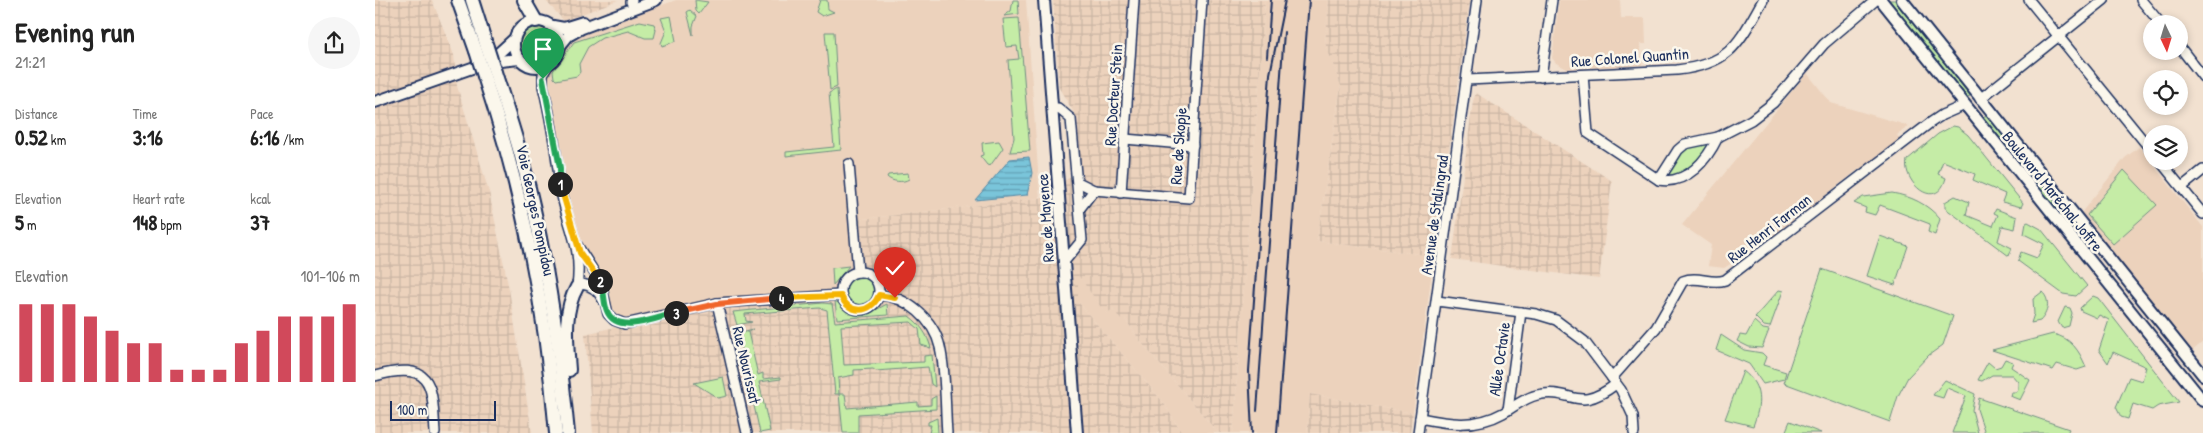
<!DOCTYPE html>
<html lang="en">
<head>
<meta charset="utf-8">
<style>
  :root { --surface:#fff; --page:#f6f6f6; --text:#222; --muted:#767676; --accent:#d1495b }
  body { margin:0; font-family:"Patrick Hand",sans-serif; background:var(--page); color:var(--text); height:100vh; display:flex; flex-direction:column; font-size:19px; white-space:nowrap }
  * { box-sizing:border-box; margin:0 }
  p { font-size:16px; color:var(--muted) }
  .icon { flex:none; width:28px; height:28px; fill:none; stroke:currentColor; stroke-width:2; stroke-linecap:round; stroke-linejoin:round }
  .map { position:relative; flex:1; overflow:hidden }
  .drawer { display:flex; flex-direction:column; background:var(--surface); width:375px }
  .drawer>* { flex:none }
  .needle { width:32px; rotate:176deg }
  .tools { position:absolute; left:1768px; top:15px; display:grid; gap:10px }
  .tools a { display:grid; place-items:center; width:45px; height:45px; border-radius:50%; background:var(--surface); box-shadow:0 2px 8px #0003; font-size:25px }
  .scale { position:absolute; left:15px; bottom:12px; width:106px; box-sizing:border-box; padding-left:5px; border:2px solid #1b2f5e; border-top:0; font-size:14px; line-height:18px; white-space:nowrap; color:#1b2f5e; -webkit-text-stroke:4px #fbf7ec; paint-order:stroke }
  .pin { position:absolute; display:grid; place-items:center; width:42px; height:42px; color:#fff; margin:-51px -21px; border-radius:50% 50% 50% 0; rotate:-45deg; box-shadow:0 0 5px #0007 }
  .pin .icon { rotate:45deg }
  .km { position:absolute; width:25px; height:25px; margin:-12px; border-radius:50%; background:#222; color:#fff; font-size:14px; line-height:25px; text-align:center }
  .round { display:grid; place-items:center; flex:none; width:52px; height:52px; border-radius:26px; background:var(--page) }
  .summary { display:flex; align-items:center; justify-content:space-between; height:85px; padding:0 15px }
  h1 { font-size:28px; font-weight:700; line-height:38px }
  .figures { display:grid; grid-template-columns:repeat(3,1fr); gap:8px; height:85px; padding:5px 15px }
  .figures div { display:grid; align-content:center }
  .figures b { font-size:21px; font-weight:700 }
  .figures small { font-size:14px; font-weight:400 }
  .figures p { font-size:14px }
  .chart { height:140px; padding:10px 15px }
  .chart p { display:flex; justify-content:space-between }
  .chart svg { width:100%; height:90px; margin-top:5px; stroke:var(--accent); stroke-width:6 }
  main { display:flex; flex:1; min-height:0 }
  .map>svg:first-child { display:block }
</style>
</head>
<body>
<main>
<section class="drawer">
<div class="summary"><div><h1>Evening run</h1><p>21:21</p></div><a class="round"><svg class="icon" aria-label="share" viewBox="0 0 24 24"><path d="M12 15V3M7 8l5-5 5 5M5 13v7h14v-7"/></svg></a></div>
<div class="figures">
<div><p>Distance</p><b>0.52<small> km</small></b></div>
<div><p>Time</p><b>3:16</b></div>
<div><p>Pace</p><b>6:16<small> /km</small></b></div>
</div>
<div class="figures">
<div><p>Elevation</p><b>5<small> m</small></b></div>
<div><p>Heart rate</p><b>148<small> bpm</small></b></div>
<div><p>kcal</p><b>37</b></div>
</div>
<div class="chart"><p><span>Elevation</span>101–106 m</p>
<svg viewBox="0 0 160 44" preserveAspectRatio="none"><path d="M5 44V6M15 44V6M25 44V6M35 44V12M45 44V19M55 44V25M65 44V25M75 44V38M85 44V38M95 44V38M105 44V25M115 44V19M125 44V12M135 44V12M145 44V12M155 44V6"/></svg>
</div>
</section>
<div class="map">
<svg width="1828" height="433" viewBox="0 0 1828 433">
  <defs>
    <pattern id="industrial-grid" width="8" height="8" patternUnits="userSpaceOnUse" patternTransform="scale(1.25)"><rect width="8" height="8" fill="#ecd2bc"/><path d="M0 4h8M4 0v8" fill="none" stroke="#cab5a4"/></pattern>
    <pattern id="water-rules" width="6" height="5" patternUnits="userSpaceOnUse" patternTransform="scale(1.25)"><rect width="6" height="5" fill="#7ac5da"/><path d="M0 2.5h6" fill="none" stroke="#63a0b4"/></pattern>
  </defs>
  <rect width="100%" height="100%" fill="#f2e1d0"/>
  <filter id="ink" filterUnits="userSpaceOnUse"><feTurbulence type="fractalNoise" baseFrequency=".02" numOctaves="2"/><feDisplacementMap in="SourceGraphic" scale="10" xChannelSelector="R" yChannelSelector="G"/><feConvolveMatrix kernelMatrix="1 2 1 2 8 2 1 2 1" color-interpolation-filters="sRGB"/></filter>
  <g filter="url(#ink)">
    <g fill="#ecd2bc">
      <path d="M 301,0 L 651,0 L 665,198 L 479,220 L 483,272 L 477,274 L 468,283 L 466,295 L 250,324 L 233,314 L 228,287 L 203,250 L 185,184 L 172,87 L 173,69 L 188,54 L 197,39 Z"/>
      <path d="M 890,0 L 954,0 L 950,43 L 966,85 L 942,241 L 1059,256 L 1038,413 L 935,394 L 932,433 L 858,433 Z"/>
      <path d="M 1184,0 L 1245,0 L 1246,18 L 1270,18 L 1271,44 L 1265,44 L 1267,65 L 1192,69 L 1181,63 L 1177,58 Z"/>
      <path d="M 1432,73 L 1456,103 L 1534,126 L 1522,135 L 1525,140 L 1488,170 L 1484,169 L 1393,240 L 1349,268 L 1333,266 L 1336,245 L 1307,225 Z"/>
      <path d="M 1764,147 L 1828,227 L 1828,342 L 1817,351 L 1706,213 L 1750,158 Z"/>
      <path d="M 703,274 L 731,313 L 738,309 L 750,319 L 766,342 L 843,433 L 807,433 L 788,402 L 703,302 Z"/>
    </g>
    <g fill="url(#industrial-grid)">
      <path d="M 0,0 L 57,0 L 79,55 L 82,86 L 114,192 L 134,289 L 157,433 L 0,433 Z"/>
      <path d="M 170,0 L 243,0 L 189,21 Z"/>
      <path d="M 678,0 L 890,0 L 858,433 L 843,433 L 766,342 L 750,319 L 746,320 L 738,309 L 731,314 L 703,275 L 703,302 L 788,402 L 807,433 L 218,433 L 210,334 L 342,303 L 466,295 L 468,283 L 471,277 L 483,272 L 479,220 L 665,198 L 705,170 L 702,118 L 684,88 Z"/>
      <path d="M 954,0 L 1095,0 L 1059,256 L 942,241 L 966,86 L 950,43 Z"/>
      <path d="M 1101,93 L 1237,181 L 1224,279 L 1077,259 L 1098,101 Z"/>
      <path d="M 935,394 L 1038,413 L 1035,433 L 932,433 Z"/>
    </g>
    <g fill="#c5eca6" stroke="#708e82">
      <path d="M 320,0 L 333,2 L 324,14 L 321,11 Z"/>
      <path d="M 445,0 L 452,0 L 453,9 L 459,12 L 447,16 L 441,12 Z"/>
      <path d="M 638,0 L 643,0 L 644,14 L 629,16 L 636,11 Z"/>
      <path d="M 1510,0 L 1521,0 L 1595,96 L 1590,98 Z"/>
      <path d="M 315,10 L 322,16 L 318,26 L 318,35 L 312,12 Z"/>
      <path d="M 296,16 L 301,41 L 287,46 L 286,43 L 291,31 L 286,18 Z"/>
      <path d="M 644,18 L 655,151 L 635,152 L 639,138 L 633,60 L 644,59 L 642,46 L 631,47 L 628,19 Z"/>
      <path d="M 265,21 L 279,24 L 281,30 L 279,38 L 270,38 L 253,31 L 227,38 L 213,47 L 204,64 L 205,72 L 202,76 L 181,80 L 179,78 L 178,71 L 199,42 Z"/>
      <circle cx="162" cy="44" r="18"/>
      <path d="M 450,32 L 459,32 L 462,87 L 455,90 Z"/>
      <path d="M 462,89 L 466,150 L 411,156 L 411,152 L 459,147 L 454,93 Z"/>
      <path d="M 1612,115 L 1615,117 L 1710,238 L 1704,242 L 1605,118 Z"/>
      <path d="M 1578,126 L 1583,127 L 1593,135 L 1648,203 L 1646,207 L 1627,202 L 1630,194 L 1598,180 L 1600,174 L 1568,161 L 1563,174 L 1571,178 C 1561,213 1527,182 1532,160 L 1563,134 Z"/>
      <path d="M 624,141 L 628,148 L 615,166 L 612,165 L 605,156 L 608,155 L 607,143 Z"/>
      <path d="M 1334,142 L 1335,145 L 1313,172 L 1292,177 L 1292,174 L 1308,149 Z"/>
      <path d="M 1749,170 L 1782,205 L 1738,244 L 1712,215 Z"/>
      <path d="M 533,173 L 534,179 C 528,183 517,182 512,177 L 513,175 Z"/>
      <path d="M 1517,193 C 1535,196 1553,204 1565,219 L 1560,235 L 1553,232 L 1555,224 L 1505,205 L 1500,215 L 1490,212 L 1491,208 L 1479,203 L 1488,197 Z"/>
      <path d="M 1580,196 L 1594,202 L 1591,215 L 1618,226 L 1623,215 L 1619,213 L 1621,209 L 1642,217 L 1640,229 L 1627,226 L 1623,241 L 1637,248 L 1634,256 L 1570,208 L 1570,202 Z"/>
      <path d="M 1653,222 L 1666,229 L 1712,286 L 1701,296 L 1688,294 L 1643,261 L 1646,252 L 1662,258 L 1669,244 L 1649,234 L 1651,223 Z"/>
      <path d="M 1505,236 L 1533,246 L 1520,285 L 1492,276 Z"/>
      <path d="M 474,266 L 458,285 L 457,268 Z"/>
      <path d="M 1447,269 L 1578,316 L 1568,345 L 1554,355 L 1533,377 L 1523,396 L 1515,422 L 1409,383 Z"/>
      <circle cx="485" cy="291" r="14"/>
      <path d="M 1404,290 L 1408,291 L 1395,327 L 1389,326 L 1380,317 Z"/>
      <path d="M 1667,292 C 1676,300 1673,313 1665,321 L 1656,323 L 1659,314 L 1658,299 Z"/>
      <path d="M 1718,296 L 1723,298 L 1804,402 L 1783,406 L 1777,410 L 1758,404 L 1753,419 L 1746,417 L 1741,407 L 1754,377 L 1767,381 L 1771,367 L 1738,352 L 1733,363 L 1724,350 L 1734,320 L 1724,315 L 1722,318 L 1706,311 L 1705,308 Z"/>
      <path d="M 460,301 L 482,315 L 495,313 L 512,304 L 513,315 L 462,319 Z"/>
      <path d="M 448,303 L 457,304 L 460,322 L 534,316 C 546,325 552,334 556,348 L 546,345 L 544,329 L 536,322 L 466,326 L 469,365 L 549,362 L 549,356 L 557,355 L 560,387 L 556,384 L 553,367 L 501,371 L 498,369 L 479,370 L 479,375 L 463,378 L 464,394 L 470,394 L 472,408 L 543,402 L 543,406 L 556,405 L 556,399 L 561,396 L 561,409 L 483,414 L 483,433 L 468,433 L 464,394 L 460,394 L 452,310 L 445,308 L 370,314 L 371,321 L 377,322 L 362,325 L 358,312 Z"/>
      <path d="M 1690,307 L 1695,308 L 1697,313 L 1694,326 L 1687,328 L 1683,322 Z"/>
      <path d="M 1379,321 L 1388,329 L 1394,330 L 1387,348 L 1374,347 L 1362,341 L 1365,335 L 1371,336 Z"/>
      <path d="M 378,329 L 373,332 L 383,375 L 388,373 L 388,379 L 406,377 L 406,379 L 384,382 L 395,431 L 385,433 L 363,333 Z"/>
      <path d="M 1678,334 C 1696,338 1704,350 1711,367 L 1702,370 L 1682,364 L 1678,370 L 1617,350 Z"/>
      <path d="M 1346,335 L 1369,350 L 1387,353 L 1391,357 L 1388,365 L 1411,372 L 1409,379 L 1388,384 L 1374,364 L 1341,350 Z"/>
      <path d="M 1630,359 L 1638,362 L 1636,367 L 1655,380 L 1645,400 L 1635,396 L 1636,392 L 1641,392 L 1643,389 L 1643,382 L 1637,375 L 1617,375 L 1607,381 L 1603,380 L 1613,362 L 1620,368 L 1626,366 Z"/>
      <path d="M 1368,371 C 1388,386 1386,405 1378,426 L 1350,419 Z"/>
      <path d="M 348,377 L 352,396 L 343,398 L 319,383 Z"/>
      <path d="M 1570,380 L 1600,394 L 1597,410 L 1603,433 L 1577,433 L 1591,396 L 1572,388 L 1568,398 L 1558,395 Z"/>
      <path d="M 1604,398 L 1694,429 L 1692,433 L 1610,433 L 1602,409 Z"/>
      <path d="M 562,418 L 563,433 L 554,433 L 556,425 L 553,425 L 553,422 Z"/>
      <path d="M 1415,421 L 1446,433 L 1410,433 Z"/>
    </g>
    <path fill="url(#water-rules)" stroke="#5489a8" d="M 654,157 L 657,173 L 652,195 L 600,200 L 635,159 Z"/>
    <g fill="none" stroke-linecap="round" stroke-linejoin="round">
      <defs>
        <g id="minor">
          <path d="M 1654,0 L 1776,150"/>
          <path d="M 1766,0 L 1786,24"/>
          <path d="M 256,2 L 257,0"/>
          <path d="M 1804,46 L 1828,77"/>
          <path d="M 175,62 L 168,74 L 168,86 C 176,118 181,152 185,185 C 190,223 208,243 202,287 L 206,284 C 216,285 224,291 228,300"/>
          <path d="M 1208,75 L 1213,133 L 1284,180 L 1303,150 L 1310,144 L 1343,137 L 1376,120 L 1398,103 L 1449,44 L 1501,0"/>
          <path d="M 1166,77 L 1177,0"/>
          <path d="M 1092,80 L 1302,70 C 1356,64 1363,44 1388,0"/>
          <path d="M 1605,99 L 1729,0"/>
          <path d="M 677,109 L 683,108 L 696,119 L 707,240 L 689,262"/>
          <path d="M 750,139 L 818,145"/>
          <path d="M 1785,161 L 1828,214"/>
          <path d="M 474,164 L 483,272"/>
          <path d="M 1284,180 C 1312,185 1332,160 1343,137"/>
          <path d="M 703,182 L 719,190 L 706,207"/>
          <path d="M 1807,187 L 1828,170"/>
          <path d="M 719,190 L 814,198 L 827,0"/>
          <path d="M 746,193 L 759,0"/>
          <path d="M 202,245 L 226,283 L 233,314 L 239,320 L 250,324 L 342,303 L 466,295"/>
          <circle cx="485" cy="291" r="19"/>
          <path d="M 504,295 C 532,296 559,320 565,347 C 571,372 570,407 572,433"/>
          <path d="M 1062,301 L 1161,314 L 1181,320 L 1209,341 L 1246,390 L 1258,416 L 1259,433"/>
          <path d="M 342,303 L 372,433"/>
          <path d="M 0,376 C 59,360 57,385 60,433"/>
          <path d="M 1237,378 L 1281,328 L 1308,281 C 1323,275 1336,285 1350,280 L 1555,123 L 1567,115 L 1590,105"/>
          <path d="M 1133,410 L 1146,312"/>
          <path d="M 1045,418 C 1074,424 1101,428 1128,413 C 1139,407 1149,398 1162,395 C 1198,387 1201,415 1241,384"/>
          <path d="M 1043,433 L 1102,0"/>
        </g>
        <g id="major">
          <path d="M 669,0 L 702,433"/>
          <path d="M 1506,0 L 1828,401"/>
          <path d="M 1527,0 L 1828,375"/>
          <circle cx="162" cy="44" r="23"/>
          <path d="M 178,26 L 189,28 L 208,22"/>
          <path d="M 185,46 L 193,36 L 207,28 L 281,0"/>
          <path d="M 114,62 L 138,40"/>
          <path d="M 0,102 L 114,62 L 145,59"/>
        </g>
        <g id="highway">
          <path d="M 83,0 L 101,51"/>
          <path d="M 97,0 L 112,47"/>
          <path d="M 149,0 L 161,21"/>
          <path d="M 120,72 C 129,100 138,127 146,156 C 170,246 184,340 193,433"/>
          <path d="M 109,76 C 147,191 171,312 181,433"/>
          <path d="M 194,370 C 192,342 188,311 202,287"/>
        </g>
      </defs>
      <use href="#minor" stroke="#1b2f5e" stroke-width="12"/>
      <use href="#major" stroke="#1b2f5e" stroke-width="14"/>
      <use href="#highway" stroke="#1b2f5e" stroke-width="16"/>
      <use href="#minor" stroke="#fbf7ec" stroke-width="9"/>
      <use href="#major" stroke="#fbf7ec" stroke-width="10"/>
      <use href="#highway" stroke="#fbf7ec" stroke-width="12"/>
      <g stroke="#1b2f5e" stroke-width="2">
        <path d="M 892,57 L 896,0"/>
        <path d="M 882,411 L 909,32"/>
        <path d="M 877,433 L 874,371 L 895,74 L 910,0"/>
        <path d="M 902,433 L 934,0"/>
      </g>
      <defs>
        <g id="highway-bridge">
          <path d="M 112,47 L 120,72"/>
          <path d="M 101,51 L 109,76"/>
        </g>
      </defs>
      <use href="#highway-bridge" stroke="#1b2f5e" stroke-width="16" stroke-linecap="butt"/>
      <use href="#highway-bridge" stroke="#fbf7ec" stroke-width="12"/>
    </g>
  </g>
  <g fill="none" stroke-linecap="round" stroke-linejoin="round" filter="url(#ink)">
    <defs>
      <path id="split-1" d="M 168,79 L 185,168 L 185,184"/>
      <path id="split-2" d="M 185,184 L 205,253 L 225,281"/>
      <path id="split-3" d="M 225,281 C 230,290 228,301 232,311 C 242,336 283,317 301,313"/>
      <path id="split-4" d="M 301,313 L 342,304 L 406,298"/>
      <path id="split-5" d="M 406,298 L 466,296 C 474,315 496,314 504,295 L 520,298"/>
    </defs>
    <use href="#split-1" stroke="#fff" stroke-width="10"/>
    <use href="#split-2" stroke="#fff" stroke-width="10"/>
    <use href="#split-3" stroke="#fff" stroke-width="10"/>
    <use href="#split-4" stroke="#fff" stroke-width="10"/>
    <use href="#split-5" stroke="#fff" stroke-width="10"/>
    <use href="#split-1" stroke="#22a559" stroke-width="6"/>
    <use href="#split-2" stroke="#f5b400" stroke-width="6"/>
    <use href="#split-3" stroke="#22a559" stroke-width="6"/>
    <use href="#split-4" stroke="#f0652b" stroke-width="6"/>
    <use href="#split-5" stroke="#f5b400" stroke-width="6"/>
  </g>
  <g text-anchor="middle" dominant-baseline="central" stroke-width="5" stroke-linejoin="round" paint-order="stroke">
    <g font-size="16" fill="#1b2f5e" stroke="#fbf7ec">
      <text transform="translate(1255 57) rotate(-4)">Rue Colonel Quantin</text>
      <text transform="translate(738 95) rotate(-86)">Rue Docteur Stein</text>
      <text transform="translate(803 146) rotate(-86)">Rue de Skopje</text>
      <text transform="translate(1678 191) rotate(51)">Boulevard Maréchal Joffre</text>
      <text transform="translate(161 210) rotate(78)">Voie Georges Pompidou</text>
      <text transform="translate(1059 215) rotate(-82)">Avenue de Stalingrad</text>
      <text transform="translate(670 218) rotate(-94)">Rue de Mayence</text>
      <text transform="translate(1394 228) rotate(-38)">Rue Henri Farman</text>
      <text transform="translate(1124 359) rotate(-82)">Allée Octavie</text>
      <text transform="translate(372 365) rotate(77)">Rue Nourissat</text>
    </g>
  </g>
</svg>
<div class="tools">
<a><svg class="needle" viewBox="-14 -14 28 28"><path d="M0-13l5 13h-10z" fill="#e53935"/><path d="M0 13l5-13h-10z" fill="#767676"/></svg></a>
<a><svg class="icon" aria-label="locate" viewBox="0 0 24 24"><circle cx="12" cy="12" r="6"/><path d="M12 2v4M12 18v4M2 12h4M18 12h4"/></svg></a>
<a><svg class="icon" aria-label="layers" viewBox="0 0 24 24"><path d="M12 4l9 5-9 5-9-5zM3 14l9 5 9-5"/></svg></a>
</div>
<div class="scale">100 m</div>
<div class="pin" style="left:168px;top:79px;background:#1e9e55"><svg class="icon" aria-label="arrive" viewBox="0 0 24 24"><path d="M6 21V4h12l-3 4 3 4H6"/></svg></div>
<div class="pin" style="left:520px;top:298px;background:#d93025"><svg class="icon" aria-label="check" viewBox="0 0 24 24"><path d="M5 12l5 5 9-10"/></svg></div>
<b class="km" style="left:185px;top:184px">1</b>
<b class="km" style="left:225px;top:281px">2</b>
<b class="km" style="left:301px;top:313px">3</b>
<b class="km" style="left:406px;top:298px">4</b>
</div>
</main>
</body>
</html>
